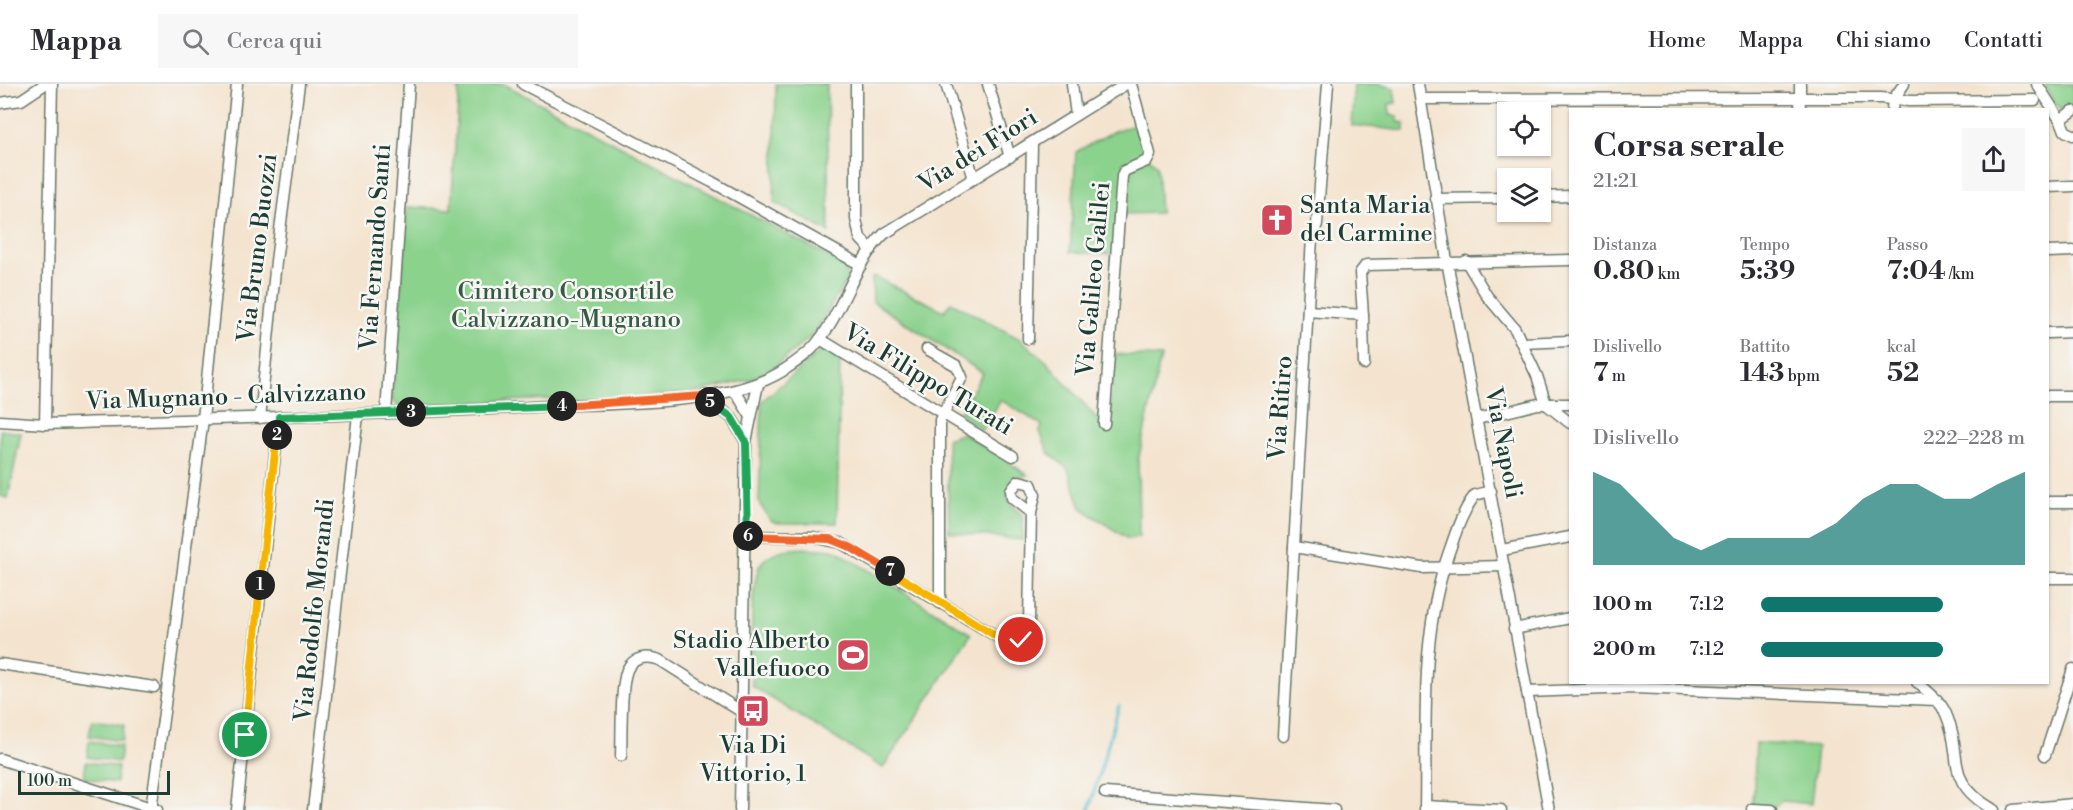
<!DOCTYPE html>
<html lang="it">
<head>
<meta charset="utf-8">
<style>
  :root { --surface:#fff; --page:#f7f7f7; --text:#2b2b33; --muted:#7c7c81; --line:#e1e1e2; --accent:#0f766e }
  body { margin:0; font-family:"Libre Bodoni",serif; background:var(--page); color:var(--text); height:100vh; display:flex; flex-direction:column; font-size:22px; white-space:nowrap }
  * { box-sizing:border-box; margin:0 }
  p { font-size:20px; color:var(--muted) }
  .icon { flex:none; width:33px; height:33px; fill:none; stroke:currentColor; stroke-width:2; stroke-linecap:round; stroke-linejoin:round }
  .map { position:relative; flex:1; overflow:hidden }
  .details { position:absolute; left:1569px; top:24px; width:480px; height:576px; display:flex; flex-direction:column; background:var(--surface); border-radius:0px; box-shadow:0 2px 4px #0004 }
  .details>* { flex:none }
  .tools { position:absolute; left:1497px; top:18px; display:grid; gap:12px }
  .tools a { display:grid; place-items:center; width:54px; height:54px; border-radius:0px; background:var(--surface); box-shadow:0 2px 4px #0004; font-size:30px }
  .scale { position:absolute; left:18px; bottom:15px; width:152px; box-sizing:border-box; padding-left:6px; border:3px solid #1f3d34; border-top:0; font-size:16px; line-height:21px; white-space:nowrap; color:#1f3d34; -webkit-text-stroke:4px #f6f6f2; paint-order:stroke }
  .pin { position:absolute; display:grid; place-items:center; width:51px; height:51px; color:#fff; margin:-26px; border:3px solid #fff; border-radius:50%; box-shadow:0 2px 6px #0007 }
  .km { position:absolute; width:30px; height:30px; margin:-15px; border-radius:50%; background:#222; color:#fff; font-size:16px; line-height:30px; text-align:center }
  .round { display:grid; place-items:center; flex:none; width:63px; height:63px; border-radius:0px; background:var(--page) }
  .headline { display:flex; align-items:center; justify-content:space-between; height:102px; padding:0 24px }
  h1 { font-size:33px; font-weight:700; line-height:45px }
  .stats { display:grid; grid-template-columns:repeat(3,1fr); gap:9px; height:102px; padding:6px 24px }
  .stats div { display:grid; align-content:center }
  .stats b { font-size:26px; font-weight:700 }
  .stats small { font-size:16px; font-weight:400 }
  .stats p { font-size:16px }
  .chart { height:168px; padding:12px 24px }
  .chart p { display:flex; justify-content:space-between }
  .chart svg { width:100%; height:108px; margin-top:6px; fill:var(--accent); opacity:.7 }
  ul { padding:0 24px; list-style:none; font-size:20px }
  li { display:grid; grid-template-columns:96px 72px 1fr; align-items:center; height:45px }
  li i { height:15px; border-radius:8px; background:var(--accent) }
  header { display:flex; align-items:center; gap:36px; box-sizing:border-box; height:84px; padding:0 30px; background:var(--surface); border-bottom:2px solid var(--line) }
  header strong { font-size:28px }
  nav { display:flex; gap:33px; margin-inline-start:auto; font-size:21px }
  .search { width:420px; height:54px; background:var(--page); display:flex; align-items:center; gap:15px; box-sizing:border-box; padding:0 21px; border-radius:0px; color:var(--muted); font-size:22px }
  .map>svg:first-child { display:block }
</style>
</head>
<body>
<header>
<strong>Mappa</strong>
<div class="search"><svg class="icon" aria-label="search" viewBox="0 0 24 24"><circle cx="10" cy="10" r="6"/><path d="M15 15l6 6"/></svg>Cerca qui</div>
<nav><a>Home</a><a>Mappa</a><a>Chi siamo</a><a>Contatti</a></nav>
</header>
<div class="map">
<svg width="2073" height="726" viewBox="0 0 2073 726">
  <rect width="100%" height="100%" fill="#f6f6f2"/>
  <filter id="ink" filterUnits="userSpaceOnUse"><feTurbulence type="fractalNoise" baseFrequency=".0167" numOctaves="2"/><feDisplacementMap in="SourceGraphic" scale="12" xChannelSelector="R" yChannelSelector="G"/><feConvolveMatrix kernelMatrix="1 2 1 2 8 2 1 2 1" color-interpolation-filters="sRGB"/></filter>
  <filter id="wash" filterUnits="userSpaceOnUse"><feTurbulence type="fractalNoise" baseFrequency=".008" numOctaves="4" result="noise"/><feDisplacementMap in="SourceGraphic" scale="24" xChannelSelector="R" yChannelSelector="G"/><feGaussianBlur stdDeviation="1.35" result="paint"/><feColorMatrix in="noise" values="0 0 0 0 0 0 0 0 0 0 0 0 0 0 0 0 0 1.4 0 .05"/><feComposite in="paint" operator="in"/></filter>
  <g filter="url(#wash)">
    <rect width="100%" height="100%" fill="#f4e4cf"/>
    <g fill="#8bd28d" stroke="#558860" stroke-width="1.5">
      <path d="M 438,0 L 504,0 L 843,180 L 848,194 L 814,250 L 769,287 L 749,296 L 693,309 L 573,317 L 573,314 L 398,322 L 392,316 L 407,123 L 451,125 L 459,4 Z"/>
      <path d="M 776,0 L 827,0 L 829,148 L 774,118 Z"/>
      <path d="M 1354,0 L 1378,0 L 1394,4 L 1396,19 L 1389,20 L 1390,31 L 1397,32 L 1398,38 L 1405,39 L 1405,47 L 1351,41 Z"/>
      <path d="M 2044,0 L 2073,0 L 2073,24 L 2063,26 L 2054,19 Z"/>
      <path d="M 1132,42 L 1150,65 L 1149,74 L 1157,81 L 1160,129 L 1119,130 L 1116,170 L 1070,168 L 1076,68 L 1116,46 Z"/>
      <path d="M 875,193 L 944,227 L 951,218 L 1020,255 L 1047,278 L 1108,347 L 1114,270 L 1161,273 L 1138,377 L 1139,453 L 1128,455 L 1081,424 L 1068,385 L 1049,369 L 1040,348 L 1042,341 L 1001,316 L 982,346 L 959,329 L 983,289 L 873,218 L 872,194 Z"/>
      <path d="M 823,265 L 840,272 L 837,439 L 777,439 L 770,436 L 759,419 L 762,317 Z"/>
      <path d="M 0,346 L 21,349 L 8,414 L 0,412 Z"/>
      <path d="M 963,349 L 1028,391 L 1012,396 C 1003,412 1010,421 1023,432 L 1023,456 L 949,448 L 947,355 Z"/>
      <path d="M 805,464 L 836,466 L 971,550 L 883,684 L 752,602 C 751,579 749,493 762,478 C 774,465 789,465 805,464 Z"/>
      <path d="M 92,636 L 124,641 L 122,657 L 89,652 Z"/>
      <path d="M 89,657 L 121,662 L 119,678 L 87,673 Z"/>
      <path d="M 1756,659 L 1817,663 L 1811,720 L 1782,717 L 1774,723 L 1753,721 Z"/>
      <path d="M 86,678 L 118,683 L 116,699 L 84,694 Z"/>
    </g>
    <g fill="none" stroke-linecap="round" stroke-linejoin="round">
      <path stroke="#50b7ce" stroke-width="3" d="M 1089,726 L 1119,622"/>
    </g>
  </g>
  <g filter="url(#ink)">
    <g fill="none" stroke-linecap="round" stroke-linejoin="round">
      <defs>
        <g id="street">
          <path d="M 523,0 L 712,98 L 861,181"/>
          <path d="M 856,0 L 856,135 L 860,154 L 871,166"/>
          <path d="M 946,0 L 974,95"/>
          <path d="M 988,0 L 1010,73"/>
          <path d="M 1072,0 L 1076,31"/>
          <path d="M 1418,0 L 1447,177 L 1549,726"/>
          <path d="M 2037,0 L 2062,39"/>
          <path d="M 1800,14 L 1800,0"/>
          <path d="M 1421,15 L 1800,14 L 1881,14 L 1909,17 L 2035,16"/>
          <path d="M 0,19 L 21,16 L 45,0"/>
          <path d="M 1800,21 L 1800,26"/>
          <path d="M 1892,26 L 1893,16 L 1904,0"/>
          <path d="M 2073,27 L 2064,33 L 2062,39 L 2065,47 L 2073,51"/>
          <path d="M 2048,103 L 2073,102"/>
          <path d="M 1540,113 L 1570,112"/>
          <path d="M 1436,115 L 1508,114"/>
          <path d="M 2048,168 L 2073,167"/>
          <path d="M 1466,177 L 1487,212 L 1515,245 L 1537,292 L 1546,320 L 1570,339"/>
          <path d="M 1308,227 L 1363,231 L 1360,189 L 1366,181 L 1570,176"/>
          <path d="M 1363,231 L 1364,280"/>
          <path d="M 2048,249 L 2073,248"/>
          <path d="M 820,255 L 1013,372"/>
          <path d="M 1028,255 L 1032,59"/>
          <path d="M 1522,259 L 1570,257"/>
          <path d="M 927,265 L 957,282 L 962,293 L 940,336 L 940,519"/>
          <path d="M 735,307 L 750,331"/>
          <path d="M 703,312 L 731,333 L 746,358"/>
          <path d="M 2048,312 L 2073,312"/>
          <path d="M 386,329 L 409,0"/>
          <path d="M 260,334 L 276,177 L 299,0"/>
          <path d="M 1477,335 L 1538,320 L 1570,320"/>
          <path d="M 0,337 L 45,340 C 214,335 383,331 551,322 C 618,319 724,322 781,288 C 793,280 809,270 817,259 C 844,226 853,180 884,150 L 1126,0"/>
          <path d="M 45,340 L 52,0"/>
          <path d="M 1104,340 L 1122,92 L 1124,87 L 1147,77 L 1150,70 L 1131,0"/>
          <path d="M 2048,418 L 2073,418"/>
          <path d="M 746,452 L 813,453 L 841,459 L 1001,555 L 1016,557 L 1025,552 L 1029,538 L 1031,429 L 1035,411 L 1031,400 L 1019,397 L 1011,406 L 1012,414 L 1031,429"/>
          <path d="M 1294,463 L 1422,484 L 1504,482"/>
          <path d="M 1502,466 L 1570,453"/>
          <path d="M 2048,494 L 2073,494"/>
          <path d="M 1514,545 L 1570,534"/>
          <path d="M 0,580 L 154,603"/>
          <path d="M 1917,598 C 1928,608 1940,616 1946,630 C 1965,673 1941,696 1994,726"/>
          <path d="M 1527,608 L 1634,604 L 1937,616"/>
          <path d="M 1283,652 L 1312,154 L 1317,140 L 1328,0"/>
          <path d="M 2045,671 L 2073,585"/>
          <path d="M 621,672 C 622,652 620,603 627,586 C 633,573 647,571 660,576 L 742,628"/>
          <path d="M 0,675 L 157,726"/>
          <path d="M 1105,709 L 1334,726"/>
          <path d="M 1425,722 L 1501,726"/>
          <path d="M 1752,725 L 1772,726"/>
          <path d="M 151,726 L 203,335 L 237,0"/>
          <path d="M 237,726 L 279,333"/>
          <path d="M 313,726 L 358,331"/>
          <path d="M 740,726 L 746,358 L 758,300"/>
          <path d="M 1425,726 C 1427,637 1419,554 1449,468 C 1456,448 1462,428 1475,411 L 1491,407"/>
          <path d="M 2013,726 L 2073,720"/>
        </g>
      </defs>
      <use href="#street" stroke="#6a776a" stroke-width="13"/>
      <use href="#street" stroke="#fff" stroke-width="10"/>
    </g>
  </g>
  <g fill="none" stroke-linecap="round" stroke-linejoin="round" filter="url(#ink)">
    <defs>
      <path id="split-1" d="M 245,651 L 260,501"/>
      <path id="split-2" d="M 260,501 L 277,351"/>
      <path id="split-3" d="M 277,351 L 279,333 L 411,328"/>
      <path id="split-4" d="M 411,328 L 562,322"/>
      <path id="split-5" d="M 562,322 L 703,312 L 710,318"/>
      <path id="split-6" d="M 710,318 L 731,333 L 746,358 L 748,452"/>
      <path id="split-7" d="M 748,452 L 830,455 L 850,463 L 890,487"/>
      <path id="split-8" d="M 890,487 L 1001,555 L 1021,556"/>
    </defs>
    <use href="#split-1" stroke="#fff" stroke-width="12"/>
    <use href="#split-2" stroke="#fff" stroke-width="12"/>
    <use href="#split-3" stroke="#fff" stroke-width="12"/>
    <use href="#split-4" stroke="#fff" stroke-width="12"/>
    <use href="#split-5" stroke="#fff" stroke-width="12"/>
    <use href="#split-6" stroke="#fff" stroke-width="12"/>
    <use href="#split-7" stroke="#fff" stroke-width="12"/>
    <use href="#split-8" stroke="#fff" stroke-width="12"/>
    <use href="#split-1" stroke="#f5b400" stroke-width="8"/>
    <use href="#split-2" stroke="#f5b400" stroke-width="8"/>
    <use href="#split-3" stroke="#22a559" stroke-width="8"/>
    <use href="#split-4" stroke="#22a559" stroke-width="8"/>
    <use href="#split-5" stroke="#f0652b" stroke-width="8"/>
    <use href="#split-6" stroke="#22a559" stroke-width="8"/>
    <use href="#split-7" stroke="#f0652b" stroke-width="8"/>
    <use href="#split-8" stroke="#f5b400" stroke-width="8"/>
  </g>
  <defs>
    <symbol id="church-square" viewBox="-11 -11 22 22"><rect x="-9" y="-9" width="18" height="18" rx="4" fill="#d1495b" stroke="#f6f6f2"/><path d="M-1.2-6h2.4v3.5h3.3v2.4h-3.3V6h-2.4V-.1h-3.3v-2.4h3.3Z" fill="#fff"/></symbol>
    <symbol id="stadium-square" viewBox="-11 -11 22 22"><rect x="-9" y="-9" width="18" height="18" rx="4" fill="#d1495b" stroke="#f6f6f2"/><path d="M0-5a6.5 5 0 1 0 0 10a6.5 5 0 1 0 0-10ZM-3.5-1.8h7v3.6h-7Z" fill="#fff"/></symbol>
    <symbol id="bus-square" viewBox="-11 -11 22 22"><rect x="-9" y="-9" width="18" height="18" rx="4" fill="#d1495b" stroke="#f6f6f2"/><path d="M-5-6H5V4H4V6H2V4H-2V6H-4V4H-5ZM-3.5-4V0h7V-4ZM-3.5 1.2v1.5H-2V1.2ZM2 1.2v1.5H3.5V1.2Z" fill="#fff"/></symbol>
  </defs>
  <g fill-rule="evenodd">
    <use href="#church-square" x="1258" y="117" width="38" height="38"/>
    <use href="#stadium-square" x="834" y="552" width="38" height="38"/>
    <use href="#bus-square" x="734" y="608" width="38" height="38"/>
  </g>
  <g text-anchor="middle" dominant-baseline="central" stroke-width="5" stroke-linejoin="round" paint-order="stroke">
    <g font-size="24" fill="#1f3d34" stroke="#f6f6f2">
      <text transform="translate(978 67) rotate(-32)">Via dei Fiori</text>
      <text transform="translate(376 163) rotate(-86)">Via Fernando Santi</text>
      <text transform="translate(258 164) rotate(-83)">Via Bruno Buozzi</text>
      <text transform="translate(1094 195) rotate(-85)">Via Galileo Galilei</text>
      <text transform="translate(928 296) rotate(31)">Via Filippo Turati</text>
      <text transform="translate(226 313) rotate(-2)">Via Mugnano - Calvizzano</text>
      <text transform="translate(1281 324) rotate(-86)">Via Ritiro</text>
      <text transform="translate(1503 359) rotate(79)">Via Napoli</text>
      <text transform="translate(315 526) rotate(-84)">Via Rodolfo Morandi</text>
    </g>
    <g font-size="24" fill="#1f3d34" stroke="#f6f6f2" text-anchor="start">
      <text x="1300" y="122">Santa Maria<tspan x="1300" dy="28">del Carmine</tspan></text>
      <text x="830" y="557" text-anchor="end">Stadio Alberto<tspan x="830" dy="28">Vallefuoco</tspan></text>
      <text x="753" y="662" text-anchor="middle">Via Di<tspan x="753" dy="28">Vittorio, 1</tspan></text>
    </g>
    <g font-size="24" fill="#355b46" stroke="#f6f6f2">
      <text x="566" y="208">Cimitero Consortile<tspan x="566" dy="28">Calvizzano-Mugnano</tspan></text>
    </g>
  </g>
</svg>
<div class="tools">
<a><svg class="icon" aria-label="locate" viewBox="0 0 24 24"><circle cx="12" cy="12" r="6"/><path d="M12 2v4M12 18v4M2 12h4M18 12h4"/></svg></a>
<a><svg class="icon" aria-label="layers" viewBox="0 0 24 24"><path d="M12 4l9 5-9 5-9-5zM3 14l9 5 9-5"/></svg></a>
</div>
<div class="scale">100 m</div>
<div class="pin" style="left:245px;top:651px;background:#1e9e55"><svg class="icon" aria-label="arrive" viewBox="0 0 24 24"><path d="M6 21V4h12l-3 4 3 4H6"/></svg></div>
<div class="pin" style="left:1021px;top:556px;background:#d93025"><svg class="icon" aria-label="check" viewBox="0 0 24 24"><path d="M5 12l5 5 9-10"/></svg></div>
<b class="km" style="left:260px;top:501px">1</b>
<b class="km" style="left:277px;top:351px">2</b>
<b class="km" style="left:411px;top:328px">3</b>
<b class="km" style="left:562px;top:322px">4</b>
<b class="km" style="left:710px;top:318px">5</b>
<b class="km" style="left:748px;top:452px">6</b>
<b class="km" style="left:890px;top:487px">7</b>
<section class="details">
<div class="headline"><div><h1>Corsa serale</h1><p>21:21</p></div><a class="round"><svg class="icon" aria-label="share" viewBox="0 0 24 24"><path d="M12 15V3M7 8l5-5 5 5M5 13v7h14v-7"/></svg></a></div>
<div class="stats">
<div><p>Distanza</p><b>0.80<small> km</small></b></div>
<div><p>Tempo</p><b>5:39</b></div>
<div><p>Passo</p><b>7:04<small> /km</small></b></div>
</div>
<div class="stats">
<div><p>Dislivello</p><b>7<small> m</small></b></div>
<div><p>Battito</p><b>143<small> bpm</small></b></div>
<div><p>kcal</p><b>52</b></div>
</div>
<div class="chart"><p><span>Dislivello</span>222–228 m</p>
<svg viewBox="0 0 160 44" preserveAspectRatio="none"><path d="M0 44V6L10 11L20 22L30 33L40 38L50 33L60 33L70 33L80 33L90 27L100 17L110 11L120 11L130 17L140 17L150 11L160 6V44z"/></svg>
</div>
<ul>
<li><b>100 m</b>7:12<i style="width:69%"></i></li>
<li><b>200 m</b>7:12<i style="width:69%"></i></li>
</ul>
</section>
</div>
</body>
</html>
